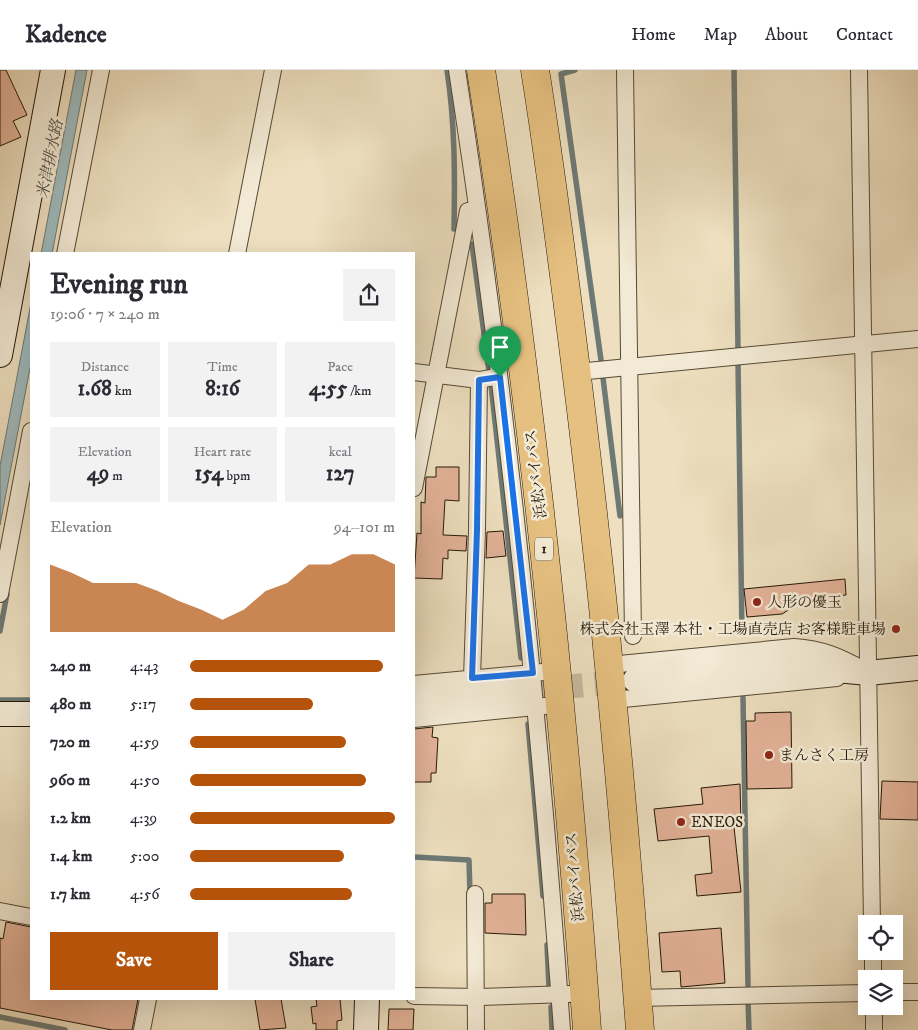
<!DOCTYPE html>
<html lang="en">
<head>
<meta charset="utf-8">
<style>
  :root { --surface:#fff; --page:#f2f2f3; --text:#2b2b33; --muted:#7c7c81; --line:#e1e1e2; --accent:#b45309 }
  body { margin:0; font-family:"IM FELL DW Pica","Noto Serif JP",serif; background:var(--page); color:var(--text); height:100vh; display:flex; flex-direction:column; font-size:19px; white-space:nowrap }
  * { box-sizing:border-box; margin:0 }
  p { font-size:16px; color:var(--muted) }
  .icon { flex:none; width:28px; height:28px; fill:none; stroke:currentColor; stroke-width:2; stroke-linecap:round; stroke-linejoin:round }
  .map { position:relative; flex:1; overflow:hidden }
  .drawer { position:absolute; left:30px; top:182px; width:385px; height:748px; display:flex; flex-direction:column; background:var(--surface); border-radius:0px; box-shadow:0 5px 20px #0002 }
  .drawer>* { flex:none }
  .fabs { position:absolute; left:858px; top:845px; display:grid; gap:10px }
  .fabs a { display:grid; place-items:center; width:45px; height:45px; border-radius:0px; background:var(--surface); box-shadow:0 5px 20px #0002; font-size:25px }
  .pin { position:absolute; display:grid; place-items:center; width:42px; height:42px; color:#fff; margin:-51px -21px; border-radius:50% 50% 50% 0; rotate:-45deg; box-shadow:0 0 5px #0007 }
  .pin .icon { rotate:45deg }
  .round { display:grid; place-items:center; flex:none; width:52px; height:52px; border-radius:0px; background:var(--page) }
  .headline { display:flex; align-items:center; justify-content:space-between; height:85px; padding:0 20px }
  h1 { font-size:28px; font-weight:800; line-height:38px }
  .metrics { display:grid; grid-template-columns:repeat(3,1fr); gap:8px; height:85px; padding:5px 20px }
  .metrics div { display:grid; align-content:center; border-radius:0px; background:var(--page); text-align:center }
  .metrics b { font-size:21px; font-weight:800 }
  .metrics small { font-size:14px; font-weight:400 }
  .metrics p { font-size:14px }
  .chart { height:140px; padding:10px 20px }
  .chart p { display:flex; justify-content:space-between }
  .chart svg { width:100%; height:90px; margin-top:5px; fill:var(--accent); opacity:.7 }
  .action { display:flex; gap:10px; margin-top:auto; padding:10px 20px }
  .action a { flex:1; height:58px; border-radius:0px; background:var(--accent); color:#fff; font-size:20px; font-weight:800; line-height:58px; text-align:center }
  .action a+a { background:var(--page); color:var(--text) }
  ul { padding:0 20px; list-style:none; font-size:16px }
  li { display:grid; grid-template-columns:80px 60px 1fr; align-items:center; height:38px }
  li i { height:12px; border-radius:6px; background:var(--accent) }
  header { display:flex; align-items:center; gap:30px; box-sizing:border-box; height:70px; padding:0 25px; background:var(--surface); border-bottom:1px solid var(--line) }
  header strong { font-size:24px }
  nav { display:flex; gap:28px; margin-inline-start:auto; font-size:18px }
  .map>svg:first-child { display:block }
</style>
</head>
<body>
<header>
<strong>Kadence</strong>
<nav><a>Home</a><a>Map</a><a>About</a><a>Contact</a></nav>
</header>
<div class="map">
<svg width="918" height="960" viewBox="0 0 918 960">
  <rect width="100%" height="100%" fill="#eddfbf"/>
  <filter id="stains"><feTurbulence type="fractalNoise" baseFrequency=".004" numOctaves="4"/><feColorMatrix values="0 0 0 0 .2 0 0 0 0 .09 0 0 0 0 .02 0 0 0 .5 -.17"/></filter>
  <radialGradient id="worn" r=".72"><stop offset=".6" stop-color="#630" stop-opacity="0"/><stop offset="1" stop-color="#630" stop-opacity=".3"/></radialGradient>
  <g fill="#9ebabd" stroke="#6d7975">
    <path d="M 76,0 L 87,0 L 52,184 L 41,184 Z"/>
    <path d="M 31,233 L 31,293 L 0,455 L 0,396 Z"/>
  </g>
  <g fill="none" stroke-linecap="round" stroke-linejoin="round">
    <g stroke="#6d7975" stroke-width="5.5">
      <path d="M 447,0 C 455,53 455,105 454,159"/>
      <path d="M 575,0 L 561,4 L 601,290"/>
      <path d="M 734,0 L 738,279"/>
      <path d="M 472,174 L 489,301"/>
      <path d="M 738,292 L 742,562"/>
      <path d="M 603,308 L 620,446"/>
      <path d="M 491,315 L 521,588"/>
      <path d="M 0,561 L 7,524"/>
      <path d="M 743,628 L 748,915"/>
      <path d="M 0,630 L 31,630"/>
      <path d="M 528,654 L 543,826"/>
      <path d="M 414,787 L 469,790 L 470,825"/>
      <path d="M 547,875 L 549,917"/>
      <path d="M 748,930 L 749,960"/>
      <path d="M 551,937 L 552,960"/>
      <path d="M 0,947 L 65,960"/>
    </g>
  </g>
  <g fill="#e3b298" stroke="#241809">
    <path d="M 0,0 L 6,0 L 27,45 L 13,51 L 21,67 L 0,76 Z"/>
    <path d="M 436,397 L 459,397 L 459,431 L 445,430 L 443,465 L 467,466 L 466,481 L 448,480 L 448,489 L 443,488 L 442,509 L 414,508 L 417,463 L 421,464 L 421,432 L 425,433 L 426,407 L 436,407 Z"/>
    <path d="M 503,461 L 506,486 L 486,488 L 487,462 Z"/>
    <path d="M 845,509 L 846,525 L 790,530 L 790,539 L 782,544 L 747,547 L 744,519 Z"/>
    <path d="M 791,642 L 792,718 L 747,719 L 746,651 L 755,651 L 755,643 Z"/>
    <path d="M 433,657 L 432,667 L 438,668 L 436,703 L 431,703 L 431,712 L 414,712 L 414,659 Z"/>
    <path d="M 882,711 L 918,712 L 918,750 L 880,749 Z"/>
    <path d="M 740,714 L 741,756 L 734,757 L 741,822 L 697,826 L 695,805 L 712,803 L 709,766 L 658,771 L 654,739 L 703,734 L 701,718 Z"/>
    <path d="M 492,824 L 525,824 L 526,865 L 485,863 L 485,833 L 492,833 Z"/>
    <path d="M 6,852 L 31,857 L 31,929 L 138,929 L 132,960 L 112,960 L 0,938 L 0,868 L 3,869 Z"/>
    <path d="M 721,858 L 725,913 L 681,917 L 680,901 L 662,902 L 659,863 Z"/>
    <path d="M 255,929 L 281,929 L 286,958 L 260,960 Z"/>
    <path d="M 316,929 L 340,929 L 342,950 L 337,951 L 337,960 L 316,960 L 316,953 L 313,954 L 311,937 L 317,936 Z"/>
    <path d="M 389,939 L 414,939 L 413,960 L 388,960 Z"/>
  </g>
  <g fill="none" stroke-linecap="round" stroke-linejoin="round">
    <path stroke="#c5b79b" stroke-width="24" stroke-dasharray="24 12" stroke-linecap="butt" d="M 523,621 L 628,611"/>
    <defs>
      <g id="street">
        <path d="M 457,0 C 506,318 539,639 562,960"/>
        <path d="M 625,0 L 633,566"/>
        <path d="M 859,0 L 872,854"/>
        <path d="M 65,184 L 101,0"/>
        <path d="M 237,184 L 273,0"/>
        <path d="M 414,302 L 479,310 L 490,308"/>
        <path d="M 577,302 L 918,269"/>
        <path d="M 414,418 L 468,141 L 477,139"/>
        <path d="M 0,524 L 31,361"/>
        <path d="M 609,595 L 794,577 C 822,579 838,586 862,599"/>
        <path d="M 472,608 L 477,460 L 479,310"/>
        <path d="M 414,614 L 543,602"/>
        <path d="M 613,630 L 837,608"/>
        <path d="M 414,649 L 545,636"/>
        <path d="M 475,824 L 476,960"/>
        <path d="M 0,841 L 31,847"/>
        <path d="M 873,881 L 873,909"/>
        <path d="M 894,922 L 918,922"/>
        <path d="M 414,926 L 480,927 L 569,924"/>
        <path d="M 637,928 L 866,923"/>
        <path d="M 874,936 L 874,960"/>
        <path d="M 142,960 L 148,929"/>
      </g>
      <g id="secondary">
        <path d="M 0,285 L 53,0"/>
        <path d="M 635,610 L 795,596 L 868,603 L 918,598"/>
        <path d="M 414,631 L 523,621"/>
        <path d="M 0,644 L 31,644"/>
        <path d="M 366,960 L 367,929"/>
      </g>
      <g id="highway">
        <path d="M 481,0 C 531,318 564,639 587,960"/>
        <path d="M 535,0 C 549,86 560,173 571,260 C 601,492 623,726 640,960"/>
      </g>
    </defs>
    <use href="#street" stroke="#564a36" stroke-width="18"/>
    <use href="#secondary" stroke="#241809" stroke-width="26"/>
    <use href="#highway" stroke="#241809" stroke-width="29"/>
    <use href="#street" stroke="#f3ead5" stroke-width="16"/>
    <use href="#secondary" stroke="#f3ead5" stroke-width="24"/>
    <use href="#highway" stroke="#e6c080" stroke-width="28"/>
  </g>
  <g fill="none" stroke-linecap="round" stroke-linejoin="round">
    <defs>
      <path id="route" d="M 500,307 L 533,603 L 472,608 L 477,460 L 479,310 Z"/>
    </defs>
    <use href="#route" stroke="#fff" stroke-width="10"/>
    <use href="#route" stroke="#1a73e8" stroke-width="6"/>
  </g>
  <g fill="#8f2418" stroke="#f3ead5" stroke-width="2">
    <circle cx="757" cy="532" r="5"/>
    <circle cx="896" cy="559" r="5"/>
    <circle cx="769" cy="685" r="5"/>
    <circle cx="681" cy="752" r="5"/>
  </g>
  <g text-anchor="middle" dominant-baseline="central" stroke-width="5" stroke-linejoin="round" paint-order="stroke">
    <rect fill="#f3ead5" stroke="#625746" stroke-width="1" x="535" y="467.5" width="18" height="23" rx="4"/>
    <g font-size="14" font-weight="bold" fill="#241809">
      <text x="544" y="479">1</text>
    </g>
    <g font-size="15" fill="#241809" stroke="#f3ead5">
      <text transform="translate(536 404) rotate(-97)">浜松バイパス</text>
      <text transform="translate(575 807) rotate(-95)">浜松バイパス</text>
    </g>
    <g font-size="15" fill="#241809" stroke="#f3ead5" text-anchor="start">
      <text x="767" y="532">人形の優玉</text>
      <text x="886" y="559" text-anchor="end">株式会社玉澤 本社・工場直売店 お客様駐車場</text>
      <text x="779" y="685">まんさく工房</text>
      <text x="691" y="752">ENEOS</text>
    </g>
    <g font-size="16" font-style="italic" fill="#4f5148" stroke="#f3ead5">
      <text transform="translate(50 89) rotate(-79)">米津排水路</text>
    </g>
  </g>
  <rect width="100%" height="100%" filter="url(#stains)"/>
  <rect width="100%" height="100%" fill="url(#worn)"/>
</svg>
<div class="fabs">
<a><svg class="icon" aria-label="locate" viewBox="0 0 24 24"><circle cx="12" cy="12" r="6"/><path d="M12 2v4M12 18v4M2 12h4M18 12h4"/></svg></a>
<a><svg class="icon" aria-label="layers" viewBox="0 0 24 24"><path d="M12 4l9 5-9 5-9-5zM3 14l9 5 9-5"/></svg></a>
</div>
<div class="pin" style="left:500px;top:307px;background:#1e9e55"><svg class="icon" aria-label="arrive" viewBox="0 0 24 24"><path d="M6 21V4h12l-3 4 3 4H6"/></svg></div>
<section class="drawer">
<div class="headline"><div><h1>Evening run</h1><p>19:06 · 7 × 240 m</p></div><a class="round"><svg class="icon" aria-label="share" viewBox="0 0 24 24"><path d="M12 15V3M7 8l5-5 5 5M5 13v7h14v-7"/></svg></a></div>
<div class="metrics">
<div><p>Distance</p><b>1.68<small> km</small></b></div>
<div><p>Time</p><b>8:16</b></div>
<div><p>Pace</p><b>4:55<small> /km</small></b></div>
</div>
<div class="metrics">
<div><p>Elevation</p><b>49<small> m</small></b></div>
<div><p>Heart rate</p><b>154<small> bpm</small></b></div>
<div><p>kcal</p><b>127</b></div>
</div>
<div class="chart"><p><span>Elevation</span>94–101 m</p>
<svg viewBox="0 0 160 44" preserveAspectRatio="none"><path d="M0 44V11L10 15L20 20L30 20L40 20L50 24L60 29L70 33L80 38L90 33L100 24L110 20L120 11L130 11L140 6L150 6L160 11V44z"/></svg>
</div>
<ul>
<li><b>240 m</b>4:43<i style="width:94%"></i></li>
<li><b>480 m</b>5:17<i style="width:60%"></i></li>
<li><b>720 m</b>4:59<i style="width:76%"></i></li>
<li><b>960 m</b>4:50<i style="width:86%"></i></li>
<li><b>1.2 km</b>4:39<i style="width:100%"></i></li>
<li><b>1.4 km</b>5:00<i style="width:75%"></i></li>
<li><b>1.7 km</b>4:56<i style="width:79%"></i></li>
</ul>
<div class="action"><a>Save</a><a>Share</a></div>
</section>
</div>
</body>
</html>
